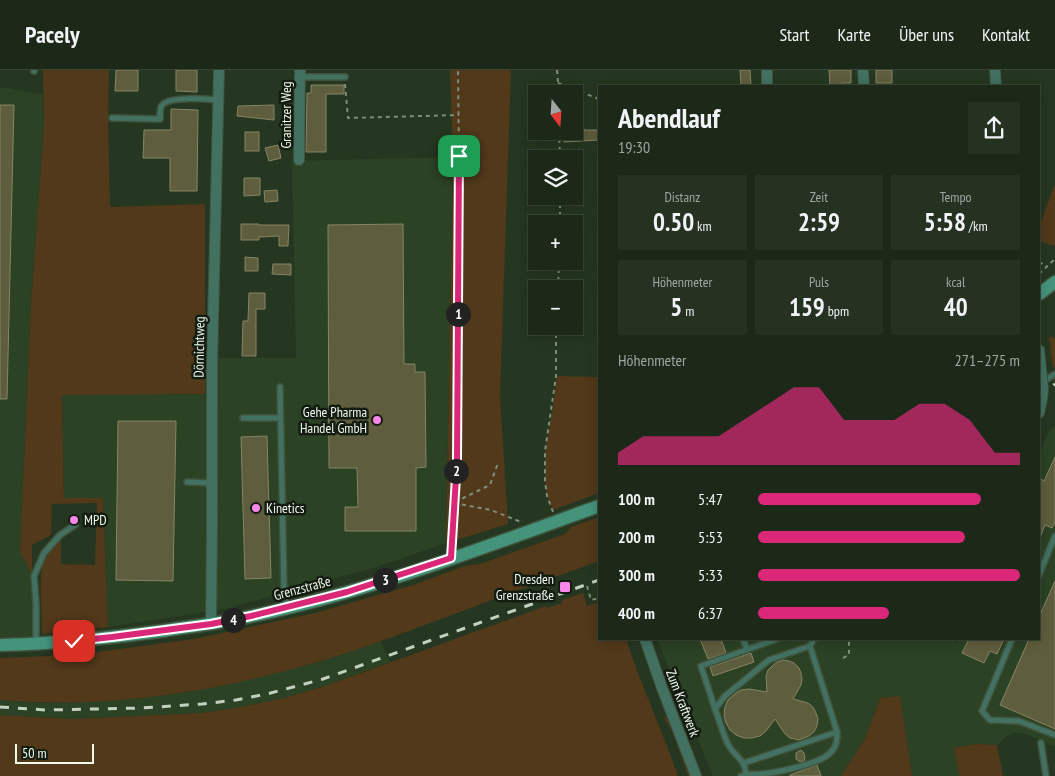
<!DOCTYPE html>
<html lang="de">
<head>
<meta charset="utf-8">
<style>
  :root { --surface:#1c2918; --page:#253121; --text:#f1f3f6; --muted:#a0a6a2; --line:#3a4537; --accent:#db2777 }
  body { margin:0; font-family:"PT Sans Narrow",sans-serif; background:var(--page); color:var(--text); height:100vh; display:flex; flex-direction:column; font-size:19px; white-space:nowrap }
  * { box-sizing:border-box; margin:0 }
  p { font-size:16px; color:var(--muted) }
  .icon { flex:none; width:28px; height:28px; fill:none; stroke:currentColor; stroke-width:2; stroke-linecap:round; stroke-linejoin:round }
  .map { position:relative; flex:1; overflow:hidden }
  .drawer { position:absolute; left:598px; top:15px; width:442px; height:555px; display:flex; flex-direction:column; background:var(--surface); border-radius:0px; box-shadow:0 2px 12px #0003,0 0 0 1px var(--line) }
  .drawer>* { flex:none }
  .needle { width:32px; rotate:163deg }
  .fabs { position:absolute; left:528px; top:15px; display:grid; gap:10px }
  .fabs a { display:grid; place-items:center; width:55px; height:55px; border-radius:0px; background:var(--surface); box-shadow:0 2px 12px #0003,0 0 0 1px var(--line); font-size:25px }
  .scale { position:absolute; left:15px; bottom:12px; width:79px; box-sizing:border-box; padding-left:5px; border:2px solid #edf9ea; border-top:0; font-size:14px; line-height:18px; white-space:nowrap; color:#edf9ea; -webkit-text-stroke:4px #141c11; paint-order:stroke }
  .pin { position:absolute; display:grid; place-items:center; width:42px; height:42px; color:#fff; margin:-21px; border-radius:10px; box-shadow:0 2px 8px #0006 }
  .km { position:absolute; width:25px; height:25px; margin:-12px; border-radius:50%; background:#222; color:#fff; font-size:14px; line-height:25px; text-align:center }
  .round { display:grid; place-items:center; flex:none; width:52px; height:52px; border-radius:0px; background:var(--page) }
  .overview { display:flex; align-items:center; justify-content:space-between; height:85px; padding:0 20px }
  h1 { font-size:28px; font-weight:800; line-height:38px }
  .stats { display:grid; grid-template-columns:repeat(3,1fr); gap:8px; height:85px; padding:5px 20px }
  .stats div { display:grid; align-content:center; border-radius:0px; background:var(--page); text-align:center }
  .stats b { font-size:25px; font-weight:800 }
  .stats small { font-size:14px; font-weight:400 }
  .stats p { font-size:14px }
  .chart { height:140px; padding:10px 20px }
  .chart p { display:flex; justify-content:space-between }
  .chart svg { width:100%; height:90px; margin-top:5px; fill:var(--accent); opacity:.7 }
  ul { padding:0 20px; list-style:none; font-size:16px }
  li { display:grid; grid-template-columns:80px 60px 1fr; align-items:center; height:38px }
  li i { height:12px; border-radius:6px; background:var(--accent) }
  header { display:flex; align-items:center; gap:30px; box-sizing:border-box; height:70px; padding:0 25px; background:var(--surface); border-bottom:1px solid var(--line) }
  header strong { font-size:24px }
  nav { display:flex; gap:28px; margin-inline-start:auto; font-size:18px }
  .map>svg:first-child { display:block }
</style>
</head>
<body>
<header>
<strong>Pacely</strong>
<nav><a>Start</a><a>Karte</a><a>Über uns</a><a>Kontakt</a></nav>
</header>
<div class="map">
<svg width="1055" height="706" viewBox="0 0 1055 706">
  <rect width="100%" height="100%" fill="#253720"/>
  <g fill="#2b4224">
    <path d="M 0,17 L 43,24 L 44,55 L 31,232 L 20,482 L 34,506 L 36,574 L 0,575 Z"/>
    <path d="M 453,87 L 446,473 L 383,495 L 225,539 L 108,557 L 103,428 L 64,428 L 62,324 L 204,324 L 205,288 L 296,288 L 292,91 Z"/>
    <path d="M 1055,356 L 1055,677 L 1023,663 L 1014,663 L 1007,666 L 997,675 L 976,674 L 954,678 L 959,706 L 912,706 L 899,626 L 880,628 L 865,669 L 841,706 L 713,706 L 657,569 L 951,569 L 956,574 L 958,569 L 1039,569 L 1039,384 L 1049,360 Z"/>
    <path d="M 381,571 L 390,592 L 325,616 L 284,628 L 236,638 L 201,643 L 73,649 L 0,645 L 0,630 L 46,633 L 112,630 L 177,624 L 273,604 L 335,587 Z"/>
  </g>
  <g fill="#51391a">
    <path d="M 43,0 L 109,0 L 108,48 L 110,137 L 205,134 L 205,324 L 62,325 L 64,428 L 103,428 L 108,557 L 42,564 C 42,547 38,499 45,486 C 49,480 56,474 61,469 L 61,494 L 95,495 L 97,433 L 52,434 L 51,465 L 32,475 L 32,504 L 20,482 L 31,232 L 44,56 Z"/>
    <path d="M 450,0 L 511,0 L 500,326 L 508,454 L 446,473 L 453,87 Z"/>
    <path d="M 1054,116 L 1055,116 L 1055,174 L 1054,176 L 1039,171 L 1039,158 Z"/>
    <path d="M 1052,266 L 1055,269 L 1055,297 L 1053,298 L 1049,268 Z"/>
    <path d="M 557,306 L 599,307 L 599,423 L 553,440 L 547,426 L 545,411 L 545,381 L 552,344 Z"/>
    <path d="M 599,447 L 599,491 C 549,509 499,527 449,546 C 403,563 357,581 310,594 C 210,623 104,639 0,630 L 0,588 L 74,585 L 194,569 L 315,543 L 413,515 L 465,496 L 480,494 L 565,464 L 571,457 Z"/>
    <path d="M 583,523 L 587,536 L 599,532 L 599,569 L 626,569 C 641,615 662,660 678,706 L 0,706 L 0,645 L 73,649 L 201,643 L 236,638 L 284,628 L 325,616 L 546,536 L 547,538 L 562,533 L 562,530 Z"/>
    <path d="M 900,626 L 912,706 L 841,706 L 865,669 L 880,628 Z"/>
    <path d="M 663,646 L 666,647 L 675,662 L 691,706 L 688,706 L 673,663 Z"/>
    <path d="M 976,674 L 997,675 L 1003,706 L 959,706 L 954,678 Z"/>
  </g>
  <g fill="#5e5d3d" stroke="#868564">
    <path d="M 116,0 L 138,0 L 138,21 L 115,21 Z"/>
    <path d="M 176,0 L 197,0 L 197,22 L 176,21 Z"/>
    <path d="M 740,0 L 750,0 L 751,16 L 741,16 Z"/>
    <path d="M 829,0 L 851,0 L 851,13 L 842,13 L 842,16 L 830,16 Z"/>
    <rect x="876" y="0" width="16" height="13"/>
    <path d="M 311,15 L 344,15 L 344,24 L 326,24 L 326,82 L 306,82 L 307,23 L 311,23 Z"/>
    <path d="M 0,35 L 14,35 L 7,329 L 0,329 Z"/>
    <path d="M 274,35 L 274,50 L 237,46 L 238,36 Z"/>
    <path d="M 171,39 L 198,40 L 197,121 L 170,121 L 170,88 L 143,88 L 144,60 L 171,60 Z"/>
    <path d="M 583,54 L 584,60 L 598,60 L 599,70 L 564,72 L 563,61 L 574,61 L 574,55 Z"/>
    <rect x="245" y="62" width="14" height="19"/>
    <path d="M 278,75 L 281,88 L 269,91 L 265,78 Z"/>
    <path d="M 244,108 L 260,108 L 260,125 L 244,126 Z"/>
    <path d="M 277,120 L 278,131 L 265,132 L 264,121 Z"/>
    <path d="M 241,154 L 259,154 L 259,155 L 289,155 L 288,176 L 279,176 L 279,166 L 259,167 L 259,170 L 241,170 Z"/>
    <path d="M 403,154 L 404,294 L 415,294 L 415,302 L 425,302 L 426,397 L 416,398 L 416,461 L 345,461 L 345,437 L 358,437 L 357,398 L 329,398 L 328,155 Z"/>
    <path d="M 245,187 L 258,188 L 258,201 L 245,201 Z"/>
    <path d="M 273,194 L 291,194 L 291,205 L 272,204 Z"/>
    <path d="M 249,223 L 265,223 L 265,239 L 256,239 L 256,286 L 242,286 L 243,251 L 248,251 Z"/>
    <path d="M 118,351 L 176,351 L 173,511 L 116,510 Z"/>
    <path d="M 267,366 L 271,508 L 245,509 L 241,367 Z"/>
    <path d="M 1055,387 L 1055,452 L 1052,458 L 1045,455 L 1039,470 L 1039,408 L 1044,411 Z"/>
    <path d="M 1055,511 L 1055,659 L 1000,635 L 1029,569 L 1039,569 L 1039,547 Z"/>
    <path d="M 700,569 L 721,569 L 726,583 L 708,589 Z"/>
    <path d="M 969,569 L 1004,569 L 997,584 L 990,581 L 984,593 L 962,583 Z"/>
    <path d="M 751,583 L 754,592 L 713,606 L 710,597 Z"/>
    <path d="M 783,590 L 789,591 L 794,593 L 799,598 L 801,603 L 802,609 L 801,615 L 793,629 L 808,633 L 813,637 L 816,643 L 818,649 L 817,656 L 814,662 L 809,666 L 799,670 L 790,668 L 785,664 L 775,649 L 766,661 L 760,666 L 752,668 L 744,668 L 736,665 L 730,660 L 726,653 L 724,645 L 725,637 L 728,630 L 736,623 L 741,620 L 749,619 L 767,622 L 766,606 L 768,600 L 772,596 L 777,592 Z"/>
    <path d="M 801,680 L 804,683 L 805,687 L 804,691 L 800,692 L 796,689 L 796,683 Z"/>
    <path d="M 817,695 L 821,706 L 790,706 L 790,705 Z"/>
  </g>
  <g fill="none" stroke-linecap="round" stroke-linejoin="round">
    <defs>
      <g id="lane">
        <path d="M 34,0 L 34,1"/>
        <path d="M 300,7 L 345,7"/>
        <path d="M 112,48 L 160,49 C 160,46 160,40 161,37 C 165,25 207,29 218,30"/>
        <path d="M 1041,313 L 1055,304"/>
        <path d="M 280,317 L 284,522 L 287,538"/>
        <path d="M 243,348 L 280,348"/>
        <path d="M 187,412 L 212,413"/>
        <path d="M 1039,505 L 1055,466"/>
        <path d="M 743,569 L 747,579"/>
        <path d="M 1012,569 L 982,641 L 990,650 L 1019,651 L 1055,665"/>
        <path d="M 36,574 L 36,533 L 34,506 L 44,483 L 60,465 L 75,455"/>
        <path d="M 810,576 L 814,569"/>
        <path d="M 715,639 L 701,596 L 777,569"/>
        <path d="M 1041,673 L 1046,706"/>
        <path d="M 744,693 L 837,662"/>
        <path d="M 741,706 C 747,704 753,704 760,704 C 775,703 820,694 830,683 C 837,677 837,670 837,662 L 810,576 L 769,590 L 725,626 L 715,639 C 719,649 724,668 729,676 C 737,689 745,688 746,706"/>
      </g>
      <g id="street">
        <path d="M 767,0 L 767,16"/>
        <path d="M 863,0 L 864,16"/>
        <path d="M 995,0 L 996,16"/>
        <path d="M 299,90 L 300,0"/>
        <path d="M 1039,280 L 1040,290"/>
        <path d="M 1039,343 L 1042,329"/>
        <path d="M 211,554 L 212,457 L 212,294 L 219,0"/>
        <path d="M 645,569 L 662,618 L 696,706"/>
      </g>
      <g id="secondary">
        <path d="M 1039,224 L 1055,212"/>
        <path d="M 0,575 C 54,574 108,568 162,561 C 192,556 222,553 252,546 C 371,521 485,477 599,436"/>
      </g>
    </defs>
    <use href="#lane" stroke="#41523c" stroke-width="8"/>
    <use href="#street" stroke="#41523c" stroke-width="12"/>
    <use href="#secondary" stroke="#41523c" stroke-width="15"/>
    <g stroke="#7e8e7a" stroke-width="2" stroke-dasharray="4 4" stroke-linecap="butt">
      <path d="M 557,0 L 559,24"/>
      <path d="M 558,13 L 599,29"/>
      <path d="M 345,14 L 348,48 L 459,45"/>
      <path d="M 559,61 L 560,89"/>
      <path d="M 560,154 L 560,126"/>
      <path d="M 1039,192 L 1047,196"/>
      <path d="M 1039,204 L 1055,189"/>
      <path d="M 558,219 L 559,191"/>
      <path d="M 455,432 L 490,415 L 498,393"/>
      <path d="M 454,433 L 491,440 L 521,452"/>
      <path d="M 553,442 L 547,426 L 545,411 L 545,381 L 556,306 L 556,256"/>
      <path d="M 452,477 L 457,391 L 459,86 L 458,0"/>
      <path d="M 587,516 L 591,530 L 599,528"/>
      <path d="M 843,588 L 849,585 L 849,569"/>
    </g>
    <use href="#lane" stroke="#427162" stroke-width="5"/>
    <use href="#street" stroke="#427162" stroke-width="10"/>
    <use href="#secondary" stroke="#44947c" stroke-width="12"/>
    <g stroke="#c2d0bf" stroke-width="3" stroke-dasharray="9 9" stroke-linecap="butt">
      <path d="M 1039,326 L 1055,314"/>
      <path d="M 0,637 L 46,640 L 141,638 L 202,634 L 236,630 L 267,624 L 323,609 L 599,510"/>
    </g>
    <defs>
      <path id="street-bridge" d="M 1040,290 L 1043,318 L 1042,329"/>
    </defs>
    <use href="#street-bridge" stroke="#41523c" stroke-width="12" stroke-linecap="butt"/>
    <use href="#street-bridge" stroke="#427162" stroke-width="10"/>
  </g>
  <g fill="none" stroke-linecap="round" stroke-linejoin="round">
    <defs>
      <path id="route" d="M 74,571 L 112,567 L 211,554 L 251,546 L 347,522 L 451,488 L 457,391 L 459,86"/>
    </defs>
    <use href="#route" stroke="#fff" stroke-width="10"/>
    <use href="#route" stroke="#db2777" stroke-width="6"/>
  </g>
  <g fill="#f987e9" stroke="#141c11" stroke-width="2">
    <circle cx="377" cy="350" r="5"/>
    <circle cx="256" cy="438" r="5"/>
    <circle cx="74" cy="450" r="5"/>
    <rect x="559" y="511" width="12" height="12" rx="2.5"/>
  </g>
  <g text-anchor="middle" dominant-baseline="central" stroke-width="5" stroke-linejoin="round" paint-order="stroke">
    <g font-size="14" fill="#edf9ea" stroke="#141c11">
      <text transform="translate(286 45) rotate(-90)">Granitzer Weg</text>
      <text transform="translate(199 277) rotate(-89)">Dörnichtweg</text>
      <text transform="translate(302 518) rotate(-15)">Grenzstraße</text>
      <text transform="translate(683 633) rotate(69)">Zum Kraftwerk</text>
    </g>
    <g font-size="14" fill="#edf9ea" stroke="#141c11" text-anchor="end">
      <text x="367" y="342">Gehe Pharma<tspan x="367" dy="16">Handel GmbH</tspan></text>
      <text x="266" y="438" text-anchor="start">Kinetics</text>
      <text x="84" y="450" text-anchor="start">MPD</text>
      <text x="554" y="509">Dresden<tspan x="554" dy="16">Grenzstraße</tspan></text>
    </g>
  </g>
</svg>
<div class="fabs">
<a><svg class="needle" viewBox="-14 -14 28 28"><path d="M0-13l5 13h-10z" fill="#e53935"/><path d="M0 13l5-13h-10z" fill="#a0a6a2"/></svg></a>
<a><svg class="icon" aria-label="layers" viewBox="0 0 24 24"><path d="M12 4l9 5-9 5-9-5zM3 14l9 5 9-5"/></svg></a>
<a>+</a>
<a>−</a>
</div>
<div class="scale">50 m</div>
<div class="pin" style="left:459px;top:86px;background:#1e9e55"><svg class="icon" aria-label="arrive" viewBox="0 0 24 24"><path d="M6 21V4h12l-3 4 3 4H6"/></svg></div>
<div class="pin" style="left:74px;top:571px;background:#d93025"><svg class="icon" aria-label="check" viewBox="0 0 24 24"><path d="M5 12l5 5 9-10"/></svg></div>
<b class="km" style="left:458px;top:244px">1</b>
<b class="km" style="left:456px;top:401px">2</b>
<b class="km" style="left:385px;top:510px">3</b>
<b class="km" style="left:233px;top:550px">4</b>
<section class="drawer">
<div class="overview"><div><h1>Abendlauf</h1><p>19:30</p></div><a class="round"><svg class="icon" aria-label="share" viewBox="0 0 24 24"><path d="M12 15V3M7 8l5-5 5 5M5 13v7h14v-7"/></svg></a></div>
<div class="stats">
<div><p>Distanz</p><b>0.50<small> km</small></b></div>
<div><p>Zeit</p><b>2:59</b></div>
<div><p>Tempo</p><b>5:58<small> /km</small></b></div>
</div>
<div class="stats">
<div><p>Höhenmeter</p><b>5<small> m</small></b></div>
<div><p>Puls</p><b>159<small> bpm</small></b></div>
<div><p>kcal</p><b>40</b></div>
</div>
<div class="chart"><p><span>Höhenmeter</span>271–275 m</p>
<svg viewBox="0 0 160 44" preserveAspectRatio="none"><path d="M0 44V38L10 30L20 30L30 30L40 30L50 22L60 14L70 6L80 6L90 22L100 22L110 22L120 14L130 14L140 22L150 38L160 38V44z"/></svg>
</div>
<ul>
<li><b>100 m</b>5:47<i style="width:85%"></i></li>
<li><b>200 m</b>5:53<i style="width:79%"></i></li>
<li><b>300 m</b>5:33<i style="width:100%"></i></li>
<li><b>400 m</b>6:37<i style="width:50%"></i></li>
</ul>
</section>
</div>
</body>
</html>
